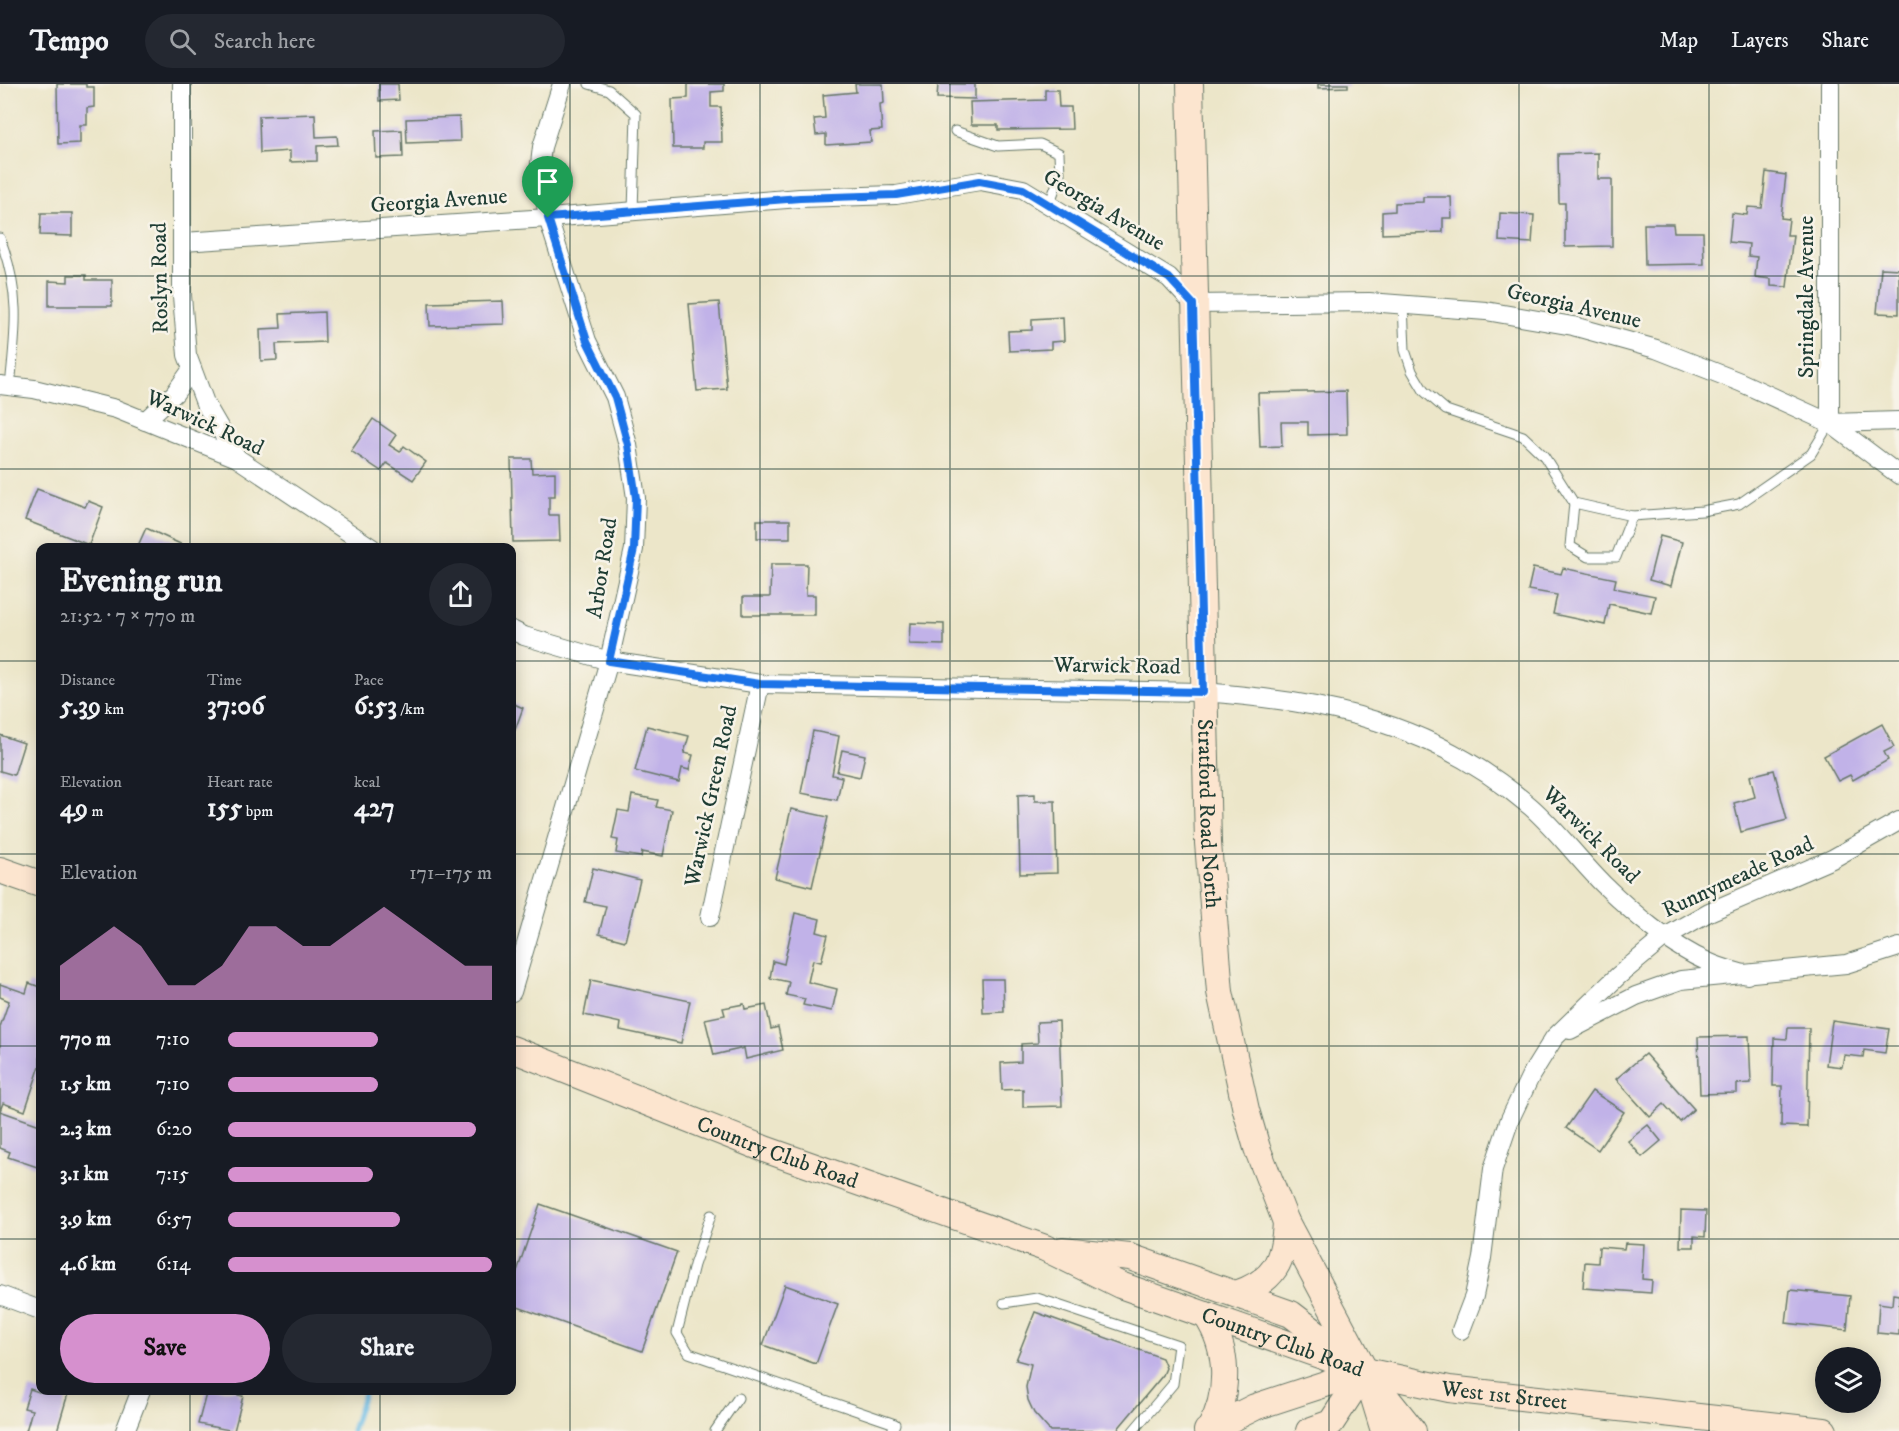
<!DOCTYPE html>
<html lang="en">
<head>
<meta charset="utf-8">
<style>
  :root { --surface:#171b24; --page:#242831; --text:#f1f3f6; --muted:#9ea1a6; --line:#363941; --accent:#d690ce }
  body { margin:0; font-family:"IM FELL DW Pica",serif; background:var(--page); color:var(--text); height:100vh; display:flex; flex-direction:column; font-size:22px; white-space:nowrap }
  * { box-sizing:border-box; margin:0 }
  p { font-size:20px; color:var(--muted) }
  .icon { flex:none; width:33px; height:33px; fill:none; stroke:currentColor; stroke-width:2; stroke-linecap:round; stroke-linejoin:round }
  .map { position:relative; flex:1; overflow:hidden }
  .details { position:absolute; left:36px; top:459px; width:480px; height:852px; display:flex; flex-direction:column; background:var(--surface); border-radius:12px; box-shadow:0 3px 15px #0003 }
  .details>* { flex:none }
  .tools { position:absolute; left:1815px; top:1263px; display:grid; gap:12px }
  .tools a { display:grid; place-items:center; width:66px; height:66px; border-radius:50%; background:var(--surface); box-shadow:0 3px 15px #0003; font-size:30px }
  .pin { position:absolute; display:grid; place-items:center; width:51px; height:51px; color:#fff; margin:-62px -26px; border-radius:50% 50% 50% 0; rotate:-45deg; box-shadow:0 0 6px #0007 }
  .pin .icon { rotate:45deg }
  .round { display:grid; place-items:center; flex:none; width:63px; height:63px; border-radius:32px; background:var(--page) }
  .overview { display:flex; align-items:center; justify-content:space-between; height:102px; padding:0 24px }
  h1 { font-size:33px; font-weight:800; line-height:45px }
  .stats { display:grid; grid-template-columns:repeat(3,1fr); gap:9px; height:102px; padding:6px 24px }
  .stats div { display:grid; align-content:center }
  .stats b { font-size:26px; font-weight:800 }
  .stats small { font-size:16px; font-weight:400 }
  .stats p { font-size:16px }
  .chart { height:168px; padding:12px 24px }
  .chart p { display:flex; justify-content:space-between }
  .chart svg { width:100%; height:108px; margin-top:6px; fill:var(--accent); opacity:.7 }
  .action { display:flex; gap:12px; margin-top:auto; padding:12px 24px }
  .action a { flex:1; height:69px; border-radius:36px; background:var(--accent); color:#111; font-size:24px; font-weight:800; line-height:69px; text-align:center }
  .action a+a { background:var(--page); color:var(--text) }
  ul { padding:0 24px; list-style:none; font-size:20px }
  li { display:grid; grid-template-columns:96px 72px 1fr; align-items:center; height:45px }
  li i { height:15px; border-radius:8px; background:var(--accent) }
  header { display:flex; align-items:center; gap:36px; box-sizing:border-box; height:84px; padding:0 30px; background:var(--surface); border-bottom:2px solid var(--line) }
  header strong { font-size:28px }
  nav { display:flex; gap:33px; margin-inline-start:auto; font-size:21px }
  .search { width:420px; height:54px; background:var(--page); display:flex; align-items:center; gap:15px; box-sizing:border-box; padding:0 21px; border-radius:33px; color:var(--muted); font-size:22px }
  .map>svg:first-child { display:block }
</style>
</head>
<body>
<header>
<strong>Tempo</strong>
<div class="search"><svg class="icon" aria-label="search" viewBox="0 0 24 24"><circle cx="10" cy="10" r="6"/><path d="M15 15l6 6"/></svg>Search here</div>
<nav><a>Map</a><a>Layers</a><a>Share</a></nav>
</header>
<div class="map">
<svg width="1899" height="1347" viewBox="0 0 1899 1347">
  <rect width="100%" height="100%" fill="#f7f3e8"/>
  <filter id="ink" filterUnits="userSpaceOnUse"><feTurbulence type="fractalNoise" baseFrequency=".0167" numOctaves="2"/><feDisplacementMap in="SourceGraphic" scale="12" xChannelSelector="R" yChannelSelector="G"/><feConvolveMatrix kernelMatrix="1 2 1 2 8 2 1 2 1" color-interpolation-filters="sRGB"/></filter>
  <filter id="wash" filterUnits="userSpaceOnUse"><feTurbulence type="fractalNoise" baseFrequency=".008" numOctaves="4" result="noise"/><feDisplacementMap in="SourceGraphic" scale="24" xChannelSelector="R" yChannelSelector="G"/><feGaussianBlur stdDeviation="1.35" result="paint"/><feColorMatrix in="noise" values="0 0 0 0 0 0 0 0 0 0 0 0 0 0 0 0 0 1.4 0 .05"/><feComposite in="paint" operator="in"/></filter>
  <g filter="url(#wash)">
    <rect width="100%" height="100%" fill="#ece6c9"/>
    <g fill="none" stroke-linecap="round" stroke-linejoin="round">
      <path stroke="#6bbde7" stroke-width="5" d="M 352,1347 L 365,1306"/>
    </g>
    <g id="blocks">
      <g fill="#c1b2e8">
        <path d="M 57,0 L 86,0 L 86,3 L 94,3 L 94,23 L 87,24 L 87,41 L 80,41 L 80,59 L 58,60 Z"/>
        <path d="M 379,0 L 398,0 L 399,16 L 379,17 Z"/>
        <path d="M 688,0 L 724,0 L 724,7 L 711,8 L 711,23 L 721,23 L 722,58 L 703,58 L 703,64 L 673,64 L 672,15 L 688,14 Z"/>
        <path d="M 855,0 L 883,0 L 884,19 L 880,20 L 882,46 L 870,47 L 871,58 L 826,61 L 826,50 L 816,51 L 814,35 L 825,34 L 823,11 L 856,8 Z"/>
        <path d="M 938,0 L 975,0 L 975,15 L 937,14 Z"/>
        <path d="M 1318,0 L 1348,0 L 1348,3 L 1318,4 Z"/>
        <path d="M 1045,6 L 1058,6 L 1059,23 L 1071,23 L 1072,45 L 998,46 L 998,41 L 971,41 L 970,18 L 1045,16 Z"/>
        <path d="M 315,30 L 316,53 L 337,52 L 338,61 L 317,62 L 317,77 L 290,78 L 290,67 L 260,69 L 259,32 Z"/>
        <path d="M 459,33 L 460,57 L 407,59 L 406,35 Z"/>
        <path d="M 402,46 L 403,73 L 376,74 L 375,47 Z"/>
        <path d="M 1598,69 L 1598,95 L 1612,95 L 1612,162 L 1565,163 L 1565,119 L 1559,119 L 1558,70 Z"/>
        <path d="M 1766,88 L 1786,91 L 1781,134 L 1789,135 L 1787,151 L 1793,151 L 1787,203 L 1771,202 L 1771,195 L 1755,193 L 1757,173 L 1748,172 L 1749,160 L 1729,158 L 1732,129 L 1747,131 L 1748,123 L 1762,124 Z"/>
        <path d="M 1423,113 L 1451,113 L 1452,134 L 1443,134 L 1443,148 L 1382,150 L 1382,128 L 1395,127 L 1395,119 L 1423,118 Z"/>
        <path d="M 41,129 L 72,129 L 72,152 L 40,151 Z"/>
        <path d="M 1500,129 L 1534,131 L 1532,159 L 1499,157 Z"/>
        <path d="M 1644,140 L 1673,140 L 1674,148 L 1703,148 L 1704,180 L 1645,181 Z"/>
        <path d="M 1881,184 L 1899,185 L 1899,230 L 1877,229 Z"/>
        <path d="M 68,191 L 86,191 L 86,196 L 112,196 L 112,222 L 49,222 L 49,197 L 68,198 Z"/>
        <path d="M 503,217 L 504,240 L 430,242 L 429,219 Z"/>
        <path d="M 719,218 L 727,305 L 697,307 L 689,220 Z"/>
        <path d="M 324,228 L 325,258 L 276,260 L 277,276 L 261,277 L 260,245 L 281,244 L 280,230 Z"/>
        <path d="M 1063,233 L 1064,257 L 1051,258 L 1051,265 L 1009,267 L 1008,247 L 1032,246 L 1032,235 Z"/>
        <path d="M 1346,307 L 1347,350 L 1308,351 L 1308,338 L 1281,338 L 1282,362 L 1260,363 L 1258,309 Z"/>
        <path d="M 373,335 L 396,351 L 389,361 L 400,368 L 404,362 L 426,378 L 413,396 L 387,379 L 381,387 L 351,367 Z"/>
        <path d="M 511,375 L 531,375 L 532,389 L 555,388 L 555,412 L 549,412 L 549,431 L 559,431 L 560,457 L 513,458 Z"/>
        <path d="M 37,405 L 85,423 L 88,417 L 103,423 L 89,461 L 25,436 Z"/>
        <rect x="757" y="436" width="33" height="18"/>
        <path d="M 146,444 L 189,464 L 137,464 Z"/>
        <path d="M 1660,452 L 1682,458 L 1671,502 L 1649,496 Z"/>
        <path d="M 771,480 L 807,480 L 806,511 L 815,511 L 815,531 L 743,531 L 743,513 L 770,513 Z"/>
        <path d="M 1533,484 L 1561,490 L 1563,484 L 1616,495 L 1614,504 L 1655,512 L 1651,529 L 1609,520 L 1605,541 L 1553,530 L 1557,511 L 1528,506 Z"/>
        <path d="M 910,539 L 944,540 L 944,561 L 909,560 Z"/>
        <path d="M 512,619 L 523,624 L 515,646 L 512,645 Z"/>
        <path d="M 1882,640 L 1894,663 L 1884,668 L 1888,676 L 1853,696 L 1850,691 L 1838,697 L 1824,672 Z"/>
        <path d="M 647,642 L 689,652 L 684,669 L 693,671 L 689,686 L 682,684 L 679,698 L 635,687 Z"/>
        <path d="M 813,647 L 839,652 L 832,691 L 842,693 L 837,716 L 801,709 Z"/>
        <path d="M 0,651 L 24,659 L 14,691 L 0,687 Z"/>
        <path d="M 842,666 L 865,671 L 860,693 L 837,688 Z"/>
        <path d="M 1774,686 L 1787,736 L 1741,748 L 1734,719 L 1755,713 L 1750,692 Z"/>
        <path d="M 1035,710 L 1035,717 L 1055,717 L 1057,789 L 1020,790 L 1018,711 Z"/>
        <path d="M 632,711 L 658,716 L 656,723 L 672,726 L 663,772 L 642,768 L 641,773 L 616,769 L 618,756 L 612,755 L 618,726 L 629,728 Z"/>
        <path d="M 791,725 L 828,733 L 812,803 L 775,794 Z"/>
        <path d="M 593,784 L 640,796 L 625,857 L 599,850 L 606,822 L 585,818 Z"/>
        <path d="M 795,829 L 820,835 L 817,848 L 828,851 L 821,878 L 813,876 L 808,898 L 837,905 L 832,927 L 803,921 L 805,915 L 786,911 L 789,898 L 770,894 L 773,877 L 784,880 Z"/>
        <path d="M 982,895 L 1003,895 L 1004,928 L 983,929 Z"/>
        <path d="M 591,896 L 690,917 L 681,959 L 620,946 L 621,939 L 584,931 Z"/>
        <path d="M 29,899 L 40,903 L 40,982 L 25,1027 L 3,1019 L 0,1027 L 40,1041 L 40,1084 L 8,1073 L 10,1068 L 0,1064 L 0,943 L 9,917 L 0,913 L 0,900 L 26,909 Z"/>
        <path d="M 744,920 L 745,925 L 766,921 L 771,945 L 778,943 L 783,966 L 746,975 L 744,964 L 714,971 L 705,935 L 725,931 L 723,924 Z"/>
        <path d="M 1059,937 L 1062,1022 L 1023,1023 L 1023,1005 L 1002,1006 L 1001,979 L 1021,978 L 1021,960 L 1038,959 L 1037,938 Z"/>
        <path d="M 1832,937 L 1889,945 L 1885,969 L 1864,966 L 1863,973 L 1844,971 L 1842,983 L 1826,981 Z"/>
        <path d="M 1788,944 L 1809,944 L 1807,1043 L 1781,1042 L 1782,1002 L 1773,1002 L 1774,954 L 1787,955 Z"/>
        <path d="M 1749,952 L 1751,999 L 1737,1000 L 1737,1009 L 1700,1010 L 1698,953 Z"/>
        <path d="M 1645,970 L 1694,1025 L 1680,1038 L 1664,1020 L 1650,1033 L 1616,995 Z"/>
        <path d="M 1592,1007 L 1624,1028 L 1598,1066 L 1566,1044 Z"/>
        <path d="M 1648,1041 L 1661,1057 L 1642,1073 L 1628,1057 Z"/>
        <path d="M 540,1120 L 677,1168 L 642,1267 L 512,1221 L 512,1202 Z"/>
        <path d="M 1681,1126 L 1706,1127 L 1705,1153 L 1694,1152 L 1694,1163 L 1680,1163 Z"/>
        <path d="M 1625,1159 L 1644,1160 L 1642,1195 L 1652,1196 L 1651,1209 L 1583,1204 L 1585,1178 L 1598,1179 L 1599,1163 L 1624,1165 Z"/>
        <path d="M 785,1201 L 838,1220 L 816,1280 L 763,1261 Z"/>
        <path d="M 1790,1206 L 1850,1212 L 1847,1246 L 1786,1239 Z"/>
        <path d="M 1893,1210 L 1899,1211 L 1899,1251 L 1877,1249 L 1879,1219 L 1892,1221 Z"/>
        <path d="M 1035,1228 L 1162,1274 L 1166,1284 L 1163,1291 L 1116,1347 L 1050,1347 L 1034,1329 L 1028,1316 L 1026,1303 L 1031,1280 L 1016,1276 Z"/>
        <path d="M 30,1305 L 39,1308 L 69,1306 L 57,1347 L 26,1347 L 32,1326 L 24,1324 Z"/>
        <path d="M 207,1306 L 239,1306 L 238,1311 L 243,1312 L 234,1347 L 198,1340 Z"/>
      </g>
    </g>
  </g>
  <g filter="url(#ink)">
    <use href="#blocks" fill-opacity="0" stroke="#677868" stroke-width="1.5"/>
    <g fill="none" stroke-linecap="round" stroke-linejoin="round">
      <defs>
        <g id="lane">
          <path d="M 589,0 L 609,6 L 636,30 L 633,127"/>
          <path d="M 955,47 L 998,62 L 1040,60 L 1059,69 L 1060,91 L 1049,121"/>
          <path d="M 0,154 C 21,210 16,245 10,302"/>
          <path d="M 1403,221 L 1405,266 L 1412,287 L 1424,307 L 1446,326 L 1523,352 L 1544,372 L 1574,419 L 1632,432 L 1702,427 L 1739,420 L 1811,370 L 1830,339"/>
          <path d="M 1574,419 L 1570,462 L 1588,473 L 1616,473 L 1632,432"/>
          <path d="M 711,1131 L 694,1181 L 677,1249 L 689,1269 L 895,1340 L 892,1347"/>
          <path d="M 1004,1219 L 1037,1214 L 1178,1261 L 1173,1300 L 1133,1347"/>
          <path d="M 715,1347 L 738,1314"/>
        </g>
        <g id="street">
          <path d="M 182,0 L 182,212 L 187,271 L 205,319 L 237,374"/>
          <path d="M 1830,0 L 1830,339 L 1899,391"/>
          <path d="M 183,158 L 548,134 L 800,114 L 896,111 L 980,97 L 1023,105 L 1169,194 L 1193,220 L 1369,218 L 1486,227 L 1573,242 L 1656,265 L 1740,298 L 1830,339 L 1899,337"/>
          <path d="M 0,301 L 34,305 L 116,325 L 237,374 L 372,464"/>
          <path d="M 145,337 L 175,309 L 192,285"/>
          <path d="M 512,546 L 524,552 L 609,577 L 760,600 L 1203,608 C 1329,618 1432,638 1531,723 C 1557,746 1578,775 1603,800 C 1633,829 1669,861 1708,878 C 1720,884 1734,887 1747,891"/>
          <path d="M 710,833 L 760,600"/>
          <path d="M 512,908 L 609,577 L 634,465 L 636,414 L 628,361 L 615,313 L 587,257 L 548,134 L 540,80 L 542,63 L 562,0"/>
          <path d="M 1570,946 L 1636,912 L 1681,896 L 1846,880 L 1899,863"/>
          <path d="M 0,1211 L 40,1226"/>
          <path d="M 1461,1246 L 1474,1212 L 1482,1174 L 1493,1085 L 1510,1035 L 1531,991 L 1554,954 L 1618,892 L 1665,853 L 1709,828 L 1832,775 L 1899,737"/>
          <path d="M 125,1347 L 141,1306"/>
        </g>
        <g id="secondary">
          <path id="s1" d="M 1190,0 L 1208,759 L 1220,908 L 1246,1026 L 1257,1064 L 1286,1138 L 1365,1287 L 1413,1347"/>
          <path d="M 0,786 L 40,800"/>
          <path id="s2" d="M 512,965 L 767,1066 L 1045,1164 L 1120,1201 L 1365,1287 L 1449,1305 L 1824,1347"/>
          <path d="M 1062,1166 L 1130,1173 L 1291,1230 L 1346,1272"/>
          <path d="M 1236,1210 C 1275,1197 1284,1177 1286,1138"/>
          <path d="M 1206,1231 C 1229,1265 1230,1309 1210,1345"/>
          <path d="M 1370,1301 L 1384,1347"/>
          <path d="M 1207,1347 L 1255,1323 L 1365,1287"/>
          <path d="M 1309,1347 L 1331,1339 L 1365,1287"/>
        </g>
      </defs>
      <use href="#lane" stroke="#677868" stroke-width="11"/>
      <use href="#street" stroke="#677868" stroke-width="20"/>
      <use href="#secondary" stroke="#677868" stroke-width="28"/>
      <use href="#lane" stroke="#fff" stroke-width="9"/>
      <use href="#street" stroke="#fff" stroke-width="18"/>
      <use href="#secondary" stroke="#fce5cf" stroke-width="26"/>
    </g>
  </g>
  <g fill="none" stroke-linecap="round" stroke-linejoin="round" filter="url(#ink)">
    <defs>
      <path id="route" d="M 980,97 L 1023,105 L 1169,194 L 1193,220 L 1203,608 L 760,600 L 609,577 L 634,465 L 636,414 L 628,361 L 615,313 L 587,257 L 548,134 L 800,114 L 896,111 Z"/>
    </defs>
    <use href="#route" stroke="#fff" stroke-width="12"/>
    <use href="#route" stroke="#1a73e8" stroke-width="8"/>
  </g>
  <path fill="none" stroke="#1f3d34" stroke-width="1.5" stroke-opacity="0.55" d="M 190,0 L 190,464M 380,0 L 380,464M 570,0 L 570,1347M 760,0 L 760,1347M 950,0 L 950,1347M 1139,0 L 1139,1347M 1329,0 L 1329,1347M 1519,0 L 1519,1347M 1709,0 L 1709,1347M 0,192 L 1899,192M 0,385 L 1899,385M 0,577 L 40,577M 512,577 L 1899,577M 0,770 L 40,770M 512,770 L 1899,770M 0,962 L 40,962M 512,962 L 1899,962M 0,1155 L 40,1155M 512,1155 L 1899,1155M 190,1306 L 190,1347M 380,1306 L 380,1347"/>
  <g text-anchor="middle" dominant-baseline="central" stroke-width="5" stroke-linejoin="round" paint-order="stroke">
    <g font-size="22" fill="#1f3d34" stroke="#f7f3e8">
      <text transform="translate(439 117) rotate(-4)">Georgia Avenue</text>
      <text transform="translate(1104 126) rotate(31)">Georgia Avenue</text>
      <text transform="translate(160 194) rotate(-91)">Roslyn Road</text>
      <text transform="translate(1806 213) rotate(-90)">Springdale Avenue</text>
      <text transform="translate(1574 222) rotate(13)">Georgia Avenue</text>
      <text transform="translate(205 339) rotate(25)">Warwick Road</text>
      <text transform="translate(602 484) rotate(-81)">Arbor Road</text>
      <text transform="translate(1117 582) rotate(1)">Warwick Road</text>
      <text transform="translate(711 712) rotate(-78)">Warwick Green Road</text>
      <text stroke="none"><textPath href="#s1" startOffset="730">Stratford Road North</textPath></text>
      <text transform="translate(1591 751) rotate(45)">Warwick Road</text>
      <text transform="translate(1738 793) rotate(-25)">Runnymeade Road</text>
      <text stroke="none"><textPath href="#s2" startOffset="285">Country Club Road</textPath></text>
      <text stroke="none"><textPath href="#s2" startOffset="825">Country Club Road</textPath></text>
      <text stroke="none"><textPath href="#s2" startOffset="1054">West 1st Street</textPath></text>
    </g>
  </g>
</svg>
<div class="tools">
<a><svg class="icon" aria-label="layers" viewBox="0 0 24 24"><path d="M12 4l9 5-9 5-9-5zM3 14l9 5 9-5"/></svg></a>
</div>
<div class="pin" style="left:548px;top:134px;background:#1e9e55"><svg class="icon" aria-label="arrive" viewBox="0 0 24 24"><path d="M6 21V4h12l-3 4 3 4H6"/></svg></div>
<section class="details">
<div class="overview"><div><h1>Evening run</h1><p>21:52 · 7 × 770 m</p></div><a class="round"><svg class="icon" aria-label="share" viewBox="0 0 24 24"><path d="M12 15V3M7 8l5-5 5 5M5 13v7h14v-7"/></svg></a></div>
<div class="stats">
<div><p>Distance</p><b>5.39<small> km</small></b></div>
<div><p>Time</p><b>37:06</b></div>
<div><p>Pace</p><b>6:53<small> /km</small></b></div>
</div>
<div class="stats">
<div><p>Elevation</p><b>49<small> m</small></b></div>
<div><p>Heart rate</p><b>155<small> bpm</small></b></div>
<div><p>kcal</p><b>427</b></div>
</div>
<div class="chart"><p><span>Elevation</span>171–175 m</p>
<svg viewBox="0 0 160 44" preserveAspectRatio="none"><path d="M0 44V30L10 22L20 14L30 22L40 38L50 38L60 30L70 14L80 14L90 22L100 22L110 14L120 6L130 14L140 22L150 30L160 30V44z"/></svg>
</div>
<ul>
<li><b>770 m</b>7:10<i style="width:57%"></i></li>
<li><b>1.5 km</b>7:10<i style="width:57%"></i></li>
<li><b>2.3 km</b>6:20<i style="width:94%"></i></li>
<li><b>3.1 km</b>7:15<i style="width:55%"></i></li>
<li><b>3.9 km</b>6:57<i style="width:65%"></i></li>
<li><b>4.6 km</b>6:14<i style="width:100%"></i></li>
</ul>
<div class="action"><a>Save</a><a>Share</a></div>
</section>
</div>
</body>
</html>
